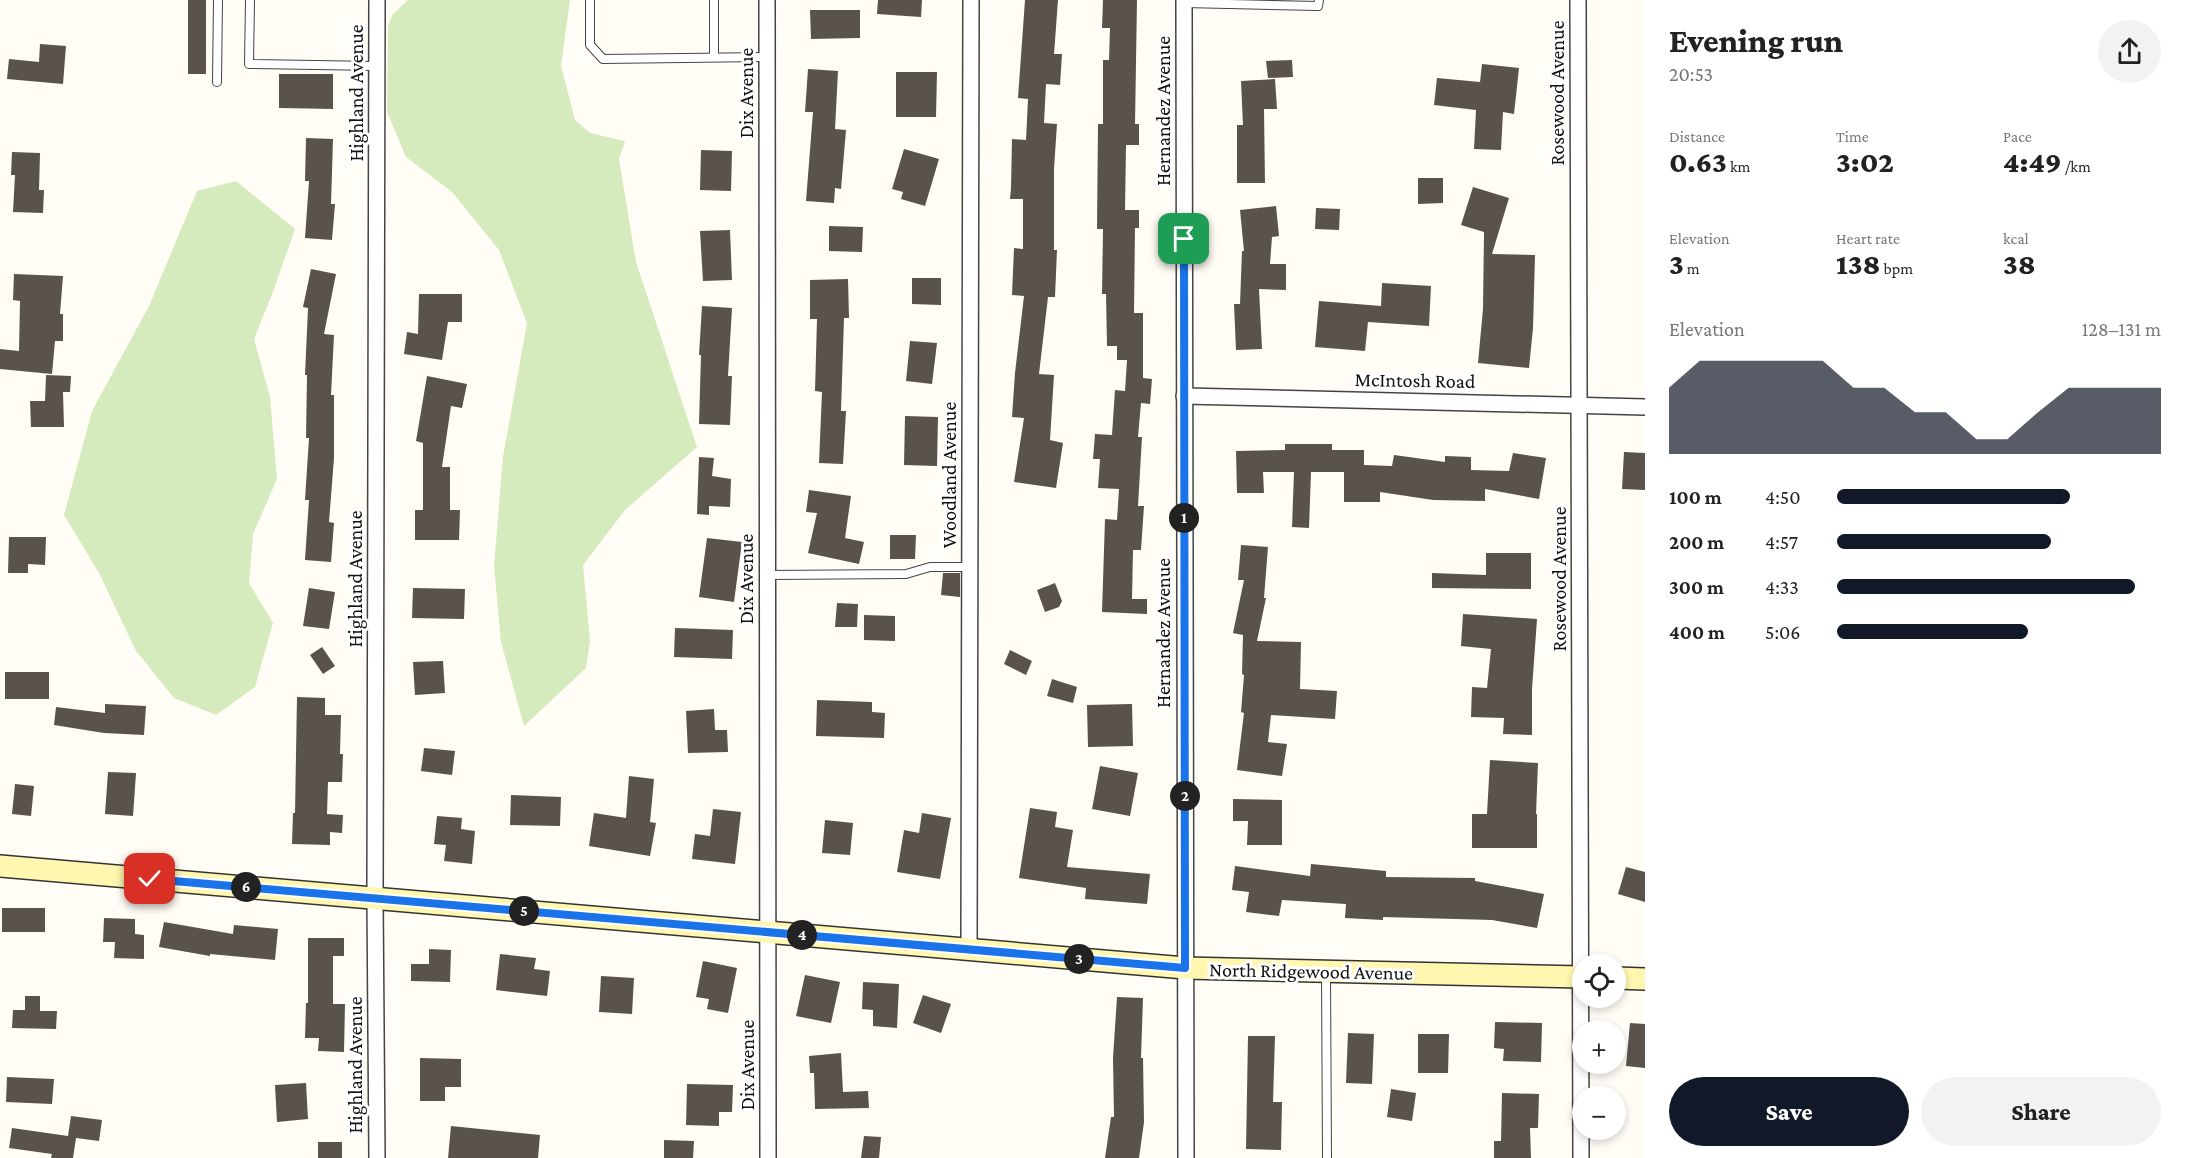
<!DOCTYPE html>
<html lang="en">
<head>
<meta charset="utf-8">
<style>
  :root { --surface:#fff; --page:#f2f2f2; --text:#222; --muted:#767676; --accent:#111827 }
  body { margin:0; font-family:"Crimson Pro",serif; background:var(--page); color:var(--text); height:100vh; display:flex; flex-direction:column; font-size:22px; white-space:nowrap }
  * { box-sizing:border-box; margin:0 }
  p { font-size:20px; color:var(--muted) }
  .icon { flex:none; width:33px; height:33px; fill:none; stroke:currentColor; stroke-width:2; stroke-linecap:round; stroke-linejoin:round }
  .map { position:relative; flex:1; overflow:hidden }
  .details { display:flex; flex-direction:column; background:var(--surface); width:540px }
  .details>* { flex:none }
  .tools { position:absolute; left:1572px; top:954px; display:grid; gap:12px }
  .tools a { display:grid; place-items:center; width:54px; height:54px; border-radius:50%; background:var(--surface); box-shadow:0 3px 9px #0003; font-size:30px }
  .pin { position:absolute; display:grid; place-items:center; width:51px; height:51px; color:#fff; margin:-26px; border-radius:12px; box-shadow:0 3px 9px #0006 }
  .km { position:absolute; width:30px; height:30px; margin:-15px; border-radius:50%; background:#222; color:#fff; font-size:16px; line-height:30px; text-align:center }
  .round { display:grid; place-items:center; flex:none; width:63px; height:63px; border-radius:32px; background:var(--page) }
  .summary { display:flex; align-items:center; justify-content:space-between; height:102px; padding:0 24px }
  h1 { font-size:33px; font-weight:800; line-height:45px }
  .stats { display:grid; grid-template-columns:repeat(3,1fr); gap:9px; height:102px; padding:6px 24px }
  .stats div { display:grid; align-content:center }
  .stats b { font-size:30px; font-weight:800 }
  .stats small { font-size:16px; font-weight:400 }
  .stats p { font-size:16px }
  .chart { height:168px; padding:12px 24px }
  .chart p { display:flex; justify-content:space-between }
  .chart svg { width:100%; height:108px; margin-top:6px; fill:var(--accent); opacity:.7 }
  .action { display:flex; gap:12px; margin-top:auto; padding:12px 24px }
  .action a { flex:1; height:69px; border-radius:36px; background:var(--accent); color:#fff; font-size:24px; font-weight:800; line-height:69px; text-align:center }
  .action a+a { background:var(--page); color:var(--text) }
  ul { padding:0 24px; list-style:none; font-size:20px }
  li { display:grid; grid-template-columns:96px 72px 1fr; align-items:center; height:45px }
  li i { height:15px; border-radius:8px; background:var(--accent) }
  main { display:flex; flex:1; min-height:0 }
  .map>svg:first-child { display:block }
</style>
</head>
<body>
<main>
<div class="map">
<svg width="1645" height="1158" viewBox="0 0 1645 1158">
  <rect width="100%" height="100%" fill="#fffdf5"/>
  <g fill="#d5ebbd">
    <path d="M 408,0 L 570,0 L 561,66 L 575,120 L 590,133 L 625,141 L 619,159 L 636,262 L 697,447 L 625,510 L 583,565 L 590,641 L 586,668 L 524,726 L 501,642 L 494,566 L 503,457 L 527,323 L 499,250 L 452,192 L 406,157 L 387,112 L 388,26 L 393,14 Z"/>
    <path d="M 236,181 L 295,229 L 274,289 L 254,339 L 270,397 L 277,479 L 253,534 L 249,583 L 273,623 L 255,687 L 216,715 L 174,698 L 136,651 L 99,573 L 64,515 L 92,411 L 149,306 L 197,191 Z"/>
  </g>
  <g fill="#5a524d">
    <rect x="188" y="0" width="18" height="74"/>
    <path d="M 878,0 L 922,0 L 921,17 L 877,14 Z"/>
    <path d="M 1025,0 L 1058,0 L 1054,54 L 1062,54 L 1060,85 L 1046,84 L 1044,123 L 1057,124 L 1054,169 L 1054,250 L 1057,250 L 1055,297 L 1048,297 L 1039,374 L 1054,375 L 1050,440 L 1063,443 L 1056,488 L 1014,482 L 1024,418 L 1012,417 L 1015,373 L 1024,296 L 1012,295 L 1014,248 L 1023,249 L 1023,199 L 1010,199 L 1011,188 L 1012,139 L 1026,140 L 1028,99 L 1018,98 Z"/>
    <path d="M 1103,0 L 1137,0 L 1135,124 L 1139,124 L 1139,145 L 1126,145 L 1125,210 L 1139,210 L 1139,228 L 1135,228 L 1134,313 L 1143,313 L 1143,378 L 1152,379 L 1150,404 L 1141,403 L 1138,437 L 1142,437 L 1138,506 L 1144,506 L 1141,550 L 1133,550 L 1132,599 L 1147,599 L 1147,614 L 1102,612 L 1105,519 L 1117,520 L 1119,489 L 1098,488 L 1100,459 L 1093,459 L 1095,434 L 1112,435 L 1115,390 L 1125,391 L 1127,360 L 1117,360 L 1117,346 L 1107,346 L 1106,294 L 1102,294 L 1103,229 L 1097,229 L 1098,124 L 1103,124 L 1103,60 L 1109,60 L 1110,28 L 1102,28 Z"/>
    <path d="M 810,10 L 860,10 L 860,38 L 811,39 Z"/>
    <path d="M 40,44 L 66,46 L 63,84 L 7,79 L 9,59 L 39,62 Z"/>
    <path d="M 1292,60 L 1293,77 L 1268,78 L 1266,61 Z"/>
    <path d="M 1482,64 L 1519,68 L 1514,114 L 1503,112 L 1501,150 L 1474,149 L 1476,110 L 1434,105 L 1437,78 L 1480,82 Z"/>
    <path d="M 808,69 L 838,71 L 835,129 L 846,130 L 841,189 L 835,188 L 834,203 L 806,201 L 813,112 L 805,112 Z"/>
    <path d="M 896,72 L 937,72 L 936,117 L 896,117 Z"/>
    <path d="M 279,74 L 333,74 L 333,109 L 279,108 Z"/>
    <path d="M 1275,79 L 1277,109 L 1264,109 L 1265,183 L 1237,183 L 1237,125 L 1243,125 L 1241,81 Z"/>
    <path d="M 306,138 L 333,139 L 331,204 L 335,204 L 332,240 L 305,238 L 309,181 L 305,181 Z"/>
    <path d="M 904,149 L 939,159 L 925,206 L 901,199 L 903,192 L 892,189 Z"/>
    <path d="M 701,150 L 732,151 L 731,191 L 700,190 Z"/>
    <path d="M 12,152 L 40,153 L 39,190 L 44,190 L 43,213 L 13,212 L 15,175 L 11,175 Z"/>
    <path d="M 1418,178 L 1443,178 L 1443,203 L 1418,204 Z"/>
    <path d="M 1473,187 L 1509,198 L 1492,254 L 1535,255 L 1533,328 L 1529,368 L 1478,363 L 1483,309 L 1484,232 L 1461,225 Z"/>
    <path d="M 1276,206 L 1279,236 L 1272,237 L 1270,264 L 1286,264 L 1286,290 L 1259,289 L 1262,349 L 1236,350 L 1234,304 L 1240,304 L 1242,251 L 1244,251 L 1240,210 Z"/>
    <path d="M 1316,208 L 1340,209 L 1339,230 L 1315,229 Z"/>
    <path d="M 829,226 L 863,227 L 862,252 L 829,251 Z"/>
    <path d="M 730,230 L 732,280 L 703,281 L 700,231 Z"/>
    <path d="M 311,269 L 336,274 L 324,334 L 334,335 L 331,395 L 334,395 L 334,458 L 329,522 L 334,523 L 331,562 L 305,560 L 309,500 L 305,500 L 309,438 L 306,438 L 307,375 L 305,375 L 308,308 L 303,307 Z"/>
    <path d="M 14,274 L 63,276 L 60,314 L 63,314 L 63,341 L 55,341 L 52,374 L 0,369 L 0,349 L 19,351 L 20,301 L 13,300 Z"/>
    <path d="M 912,278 L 941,278 L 941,305 L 912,304 Z"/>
    <path d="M 848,279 L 849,318 L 844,318 L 841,411 L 846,411 L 843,464 L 819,463 L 822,392 L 815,391 L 817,319 L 810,319 L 810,280 Z"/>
    <path d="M 1382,283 L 1431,286 L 1429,326 L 1368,322 L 1365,351 L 1315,347 L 1319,301 L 1381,306 Z"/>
    <path d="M 419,294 L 462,294 L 462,322 L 448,322 L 442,360 L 404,354 L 407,332 L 418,334 Z"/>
    <path d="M 702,306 L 732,308 L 728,376 L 732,376 L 730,425 L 699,424 L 701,355 L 699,355 Z"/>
    <path d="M 910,341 L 937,343 L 932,384 L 906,381 Z"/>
    <path d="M 46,375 L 71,376 L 70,392 L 63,392 L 64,427 L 31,427 L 30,401 L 45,401 Z"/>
    <path d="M 427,376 L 467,384 L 462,408 L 451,406 L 442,467 L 450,467 L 450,510 L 460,510 L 459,540 L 415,540 L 415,510 L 423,510 L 423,443 L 416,441 Z"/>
    <path d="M 905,416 L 938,417 L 937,466 L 904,465 Z"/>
    <path d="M 1285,444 L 1332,444 L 1332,450 L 1364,450 L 1364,465 L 1392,466 L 1394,455 L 1445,462 L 1445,456 L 1471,457 L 1471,470 L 1509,471 L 1513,453 L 1546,458 L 1539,499 L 1485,489 L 1485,501 L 1433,500 L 1380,492 L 1380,502 L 1344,502 L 1344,472 L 1311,472 L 1309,528 L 1292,527 L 1294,472 L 1263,472 L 1264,493 L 1237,493 L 1236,451 L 1285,450 Z"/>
    <path d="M 1624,452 L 1645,453 L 1645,490 L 1622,489 Z"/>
    <path d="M 699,457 L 714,458 L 712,476 L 731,479 L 730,507 L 709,506 L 709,515 L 697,514 Z"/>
    <path d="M 809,490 L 851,496 L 845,538 L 864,542 L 859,564 L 808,553 L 817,513 L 806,512 Z"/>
    <path d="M 890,535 L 916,535 L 915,559 L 890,559 Z"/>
    <path d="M 9,537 L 46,537 L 45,565 L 28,564 L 28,573 L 8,573 Z"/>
    <path d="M 707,538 L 742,542 L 734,602 L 699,597 Z"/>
    <path d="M 1241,545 L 1268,547 L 1264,598 L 1266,598 L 1257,641 L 1301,642 L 1300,689 L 1337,691 L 1335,719 L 1271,715 L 1268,742 L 1287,744 L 1282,776 L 1237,770 L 1244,713 L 1241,712 L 1244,675 L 1242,674 L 1243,635 L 1233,633 L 1244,580 L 1238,580 Z"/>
    <path d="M 1486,553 L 1531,553 L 1531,589 L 1432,588 L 1432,573 L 1486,575 Z"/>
    <path d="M 943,573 L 960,573 L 960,597 L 941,595 Z"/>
    <path d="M 1055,583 L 1062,601 L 1059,607 L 1045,612 L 1037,590 Z"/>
    <path d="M 309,588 L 335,592 L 329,629 L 303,626 Z"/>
    <path d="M 413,588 L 465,589 L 464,619 L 412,618 Z"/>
    <path d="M 837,603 L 858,604 L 857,627 L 835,627 Z"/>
    <path d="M 1463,614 L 1537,619 L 1532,689 L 1532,735 L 1503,734 L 1504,718 L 1471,717 L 1472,687 L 1487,688 L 1491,649 L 1461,646 Z"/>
    <path d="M 864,615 L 895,616 L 895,641 L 864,640 Z"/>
    <path d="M 675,628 L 733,630 L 732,659 L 674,657 Z"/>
    <path d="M 322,647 L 335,666 L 323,674 L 310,655 Z"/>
    <path d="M 1010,650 L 1032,661 L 1026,675 L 1004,664 Z"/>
    <path d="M 443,661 L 445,693 L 415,695 L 413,662 Z"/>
    <rect x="5" y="672" width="44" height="27"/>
    <path d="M 1052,679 L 1077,687 L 1073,703 L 1047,696 Z"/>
    <path d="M 297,697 L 325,698 L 325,715 L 341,715 L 340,754 L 343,754 L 342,782 L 328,782 L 327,814 L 343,815 L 342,833 L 330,832 L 330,845 L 292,844 L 293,813 L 295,813 Z"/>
    <path d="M 817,700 L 872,702 L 872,712 L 885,713 L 884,738 L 816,736 Z"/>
    <path d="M 105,704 L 146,706 L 144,735 L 104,733 L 54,725 L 56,707 L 105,713 Z"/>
    <path d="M 1132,704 L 1133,746 L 1088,747 L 1087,705 Z"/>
    <path d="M 714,709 L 715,730 L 727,730 L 728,752 L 688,753 L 686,711 Z"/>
    <path d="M 424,748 L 455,751 L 452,775 L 421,771 Z"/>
    <path d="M 1490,760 L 1538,763 L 1536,814 L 1537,814 L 1537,848 L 1472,848 L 1472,814 L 1487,814 Z"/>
    <path d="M 1100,766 L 1138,773 L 1130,816 L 1092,809 Z"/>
    <path d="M 108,772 L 136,773 L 133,816 L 105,814 Z"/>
    <path d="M 629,776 L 654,779 L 650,822 L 656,823 L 650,856 L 589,846 L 594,813 L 626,818 Z"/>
    <path d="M 15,784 L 34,786 L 31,816 L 12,814 Z"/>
    <path d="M 511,795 L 561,797 L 560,826 L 510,825 Z"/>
    <path d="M 1233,799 L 1282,800 L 1282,845 L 1247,845 L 1248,821 L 1233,821 Z"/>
    <path d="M 1030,808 L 1057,812 L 1055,827 L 1073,830 L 1067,867 L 1150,874 L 1147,904 L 1085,899 L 1086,888 L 1019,878 Z"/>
    <path d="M 713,809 L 741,812 L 735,864 L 692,859 L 695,834 L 710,836 Z"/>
    <path d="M 922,813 L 951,818 L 940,879 L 897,872 L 904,830 L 919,833 Z"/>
    <path d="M 437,816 L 462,818 L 461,829 L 475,831 L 472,864 L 444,861 L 446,845 L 434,844 Z"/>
    <path d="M 825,820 L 853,823 L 850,855 L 822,853 Z"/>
    <path d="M 1311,864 L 1386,871 L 1386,877 L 1475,878 L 1475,881 L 1544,894 L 1537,928 L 1492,920 L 1383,917 L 1383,920 L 1345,918 L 1346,904 L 1282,900 L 1279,916 L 1246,912 L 1249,892 L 1232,890 L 1235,866 L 1310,876 Z"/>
    <path d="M 1626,867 L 1645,872 L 1645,902 L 1618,894 Z"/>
    <rect x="2" y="908" width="43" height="24"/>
    <path d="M 104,918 L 135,919 L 135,934 L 144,935 L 144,959 L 114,958 L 115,942 L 103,942 Z"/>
    <path d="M 164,922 L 233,934 L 234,925 L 278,929 L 275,960 L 210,954 L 210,956 L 159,947 Z"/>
    <path d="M 308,938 L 344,938 L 344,956 L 333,956 L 333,1004 L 345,1004 L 344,1052 L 318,1051 L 319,1038 L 305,1038 L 306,1003 L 308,1003 Z"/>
    <path d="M 429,949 L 451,950 L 450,982 L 411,981 L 411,964 L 429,964 Z"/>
    <path d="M 500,954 L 536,958 L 534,969 L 550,971 L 547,996 L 496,990 Z"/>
    <path d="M 703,961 L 737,968 L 728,1013 L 707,1009 L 709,999 L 696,997 Z"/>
    <path d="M 805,975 L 840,982 L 831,1023 L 796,1016 Z"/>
    <path d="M 601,976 L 634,978 L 632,1014 L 599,1012 Z"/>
    <path d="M 863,982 L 899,984 L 897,1028 L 873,1026 L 873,1010 L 862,1009 Z"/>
    <path d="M 923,995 L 951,1004 L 941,1033 L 913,1023 Z"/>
    <path d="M 25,996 L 40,996 L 40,1011 L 57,1011 L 56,1029 L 12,1028 L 13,1010 L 25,1010 Z"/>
    <path d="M 1117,997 L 1143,998 L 1141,1058 L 1143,1058 L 1144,1122 L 1139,1158 L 1105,1158 L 1111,1117 L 1114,1117 L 1113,1058 Z"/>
    <path d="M 1495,1022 L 1542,1023 L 1541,1062 L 1503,1061 L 1504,1049 L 1494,1048 Z"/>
    <path d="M 1630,1023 L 1645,1024 L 1645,1068 L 1626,1066 Z"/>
    <path d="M 1348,1033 L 1374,1034 L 1372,1084 L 1346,1083 Z"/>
    <path d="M 1418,1034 L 1449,1034 L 1448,1073 L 1418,1073 Z"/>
    <path d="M 1248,1036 L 1275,1036 L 1273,1102 L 1282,1102 L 1281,1150 L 1246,1149 Z"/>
    <path d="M 841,1053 L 843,1092 L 868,1091 L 869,1108 L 815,1109 L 814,1073 L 810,1073 L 809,1056 Z"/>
    <path d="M 420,1058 L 461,1059 L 461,1087 L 445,1087 L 445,1101 L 420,1101 Z"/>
    <path d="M 7,1077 L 54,1079 L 52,1104 L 6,1102 Z"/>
    <path d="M 306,1083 L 308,1119 L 277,1122 L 275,1085 Z"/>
    <path d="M 687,1084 L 733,1085 L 732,1112 L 719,1112 L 719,1126 L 686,1125 Z"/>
    <path d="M 1391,1089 L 1416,1093 L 1412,1121 L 1387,1117 Z"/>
    <path d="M 1502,1093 L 1539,1094 L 1538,1128 L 1530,1128 L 1531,1158 L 1494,1158 L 1494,1141 L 1501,1141 Z"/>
    <path d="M 71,1116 L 102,1120 L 99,1141 L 76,1138 L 73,1158 L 51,1158 L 52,1154 L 9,1148 L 12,1128 L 68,1136 Z"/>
    <path d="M 451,1126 L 540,1135 L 538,1158 L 448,1158 Z"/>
    <path d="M 864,1136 L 881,1137 L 879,1158 L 861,1158 Z"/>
    <path d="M 664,1140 L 694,1141 L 693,1158 L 664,1158 Z"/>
    <rect x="318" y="1142" width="24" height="16"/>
  </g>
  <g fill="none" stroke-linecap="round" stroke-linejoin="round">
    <defs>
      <g id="lane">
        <path d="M 250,0 L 249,64 L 377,66"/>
        <path d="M 590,0 L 590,45 L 603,59 L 767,57"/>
        <path d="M 1184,3 L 1318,6 L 1319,0"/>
        <path d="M 714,57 L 714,0"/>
        <path d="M 217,82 L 218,0"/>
        <path d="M 767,575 L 906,574 L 930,567 L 970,567"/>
        <path d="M 1326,973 L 1327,1158"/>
      </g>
      <g id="street">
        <path d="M 767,0 L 768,1158"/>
        <path d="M 1184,0 L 1186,1158"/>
        <path d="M 1578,0 L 1581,1158"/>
        <path d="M 1184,396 L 1645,407"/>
        <path d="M 969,950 L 971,0"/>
        <path d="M 377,1158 L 375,899 L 377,0"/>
      </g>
      <g id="secondary">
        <path d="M 0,866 L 1185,968 L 1582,977"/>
        <path d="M 1616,978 L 1645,979"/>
      </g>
    </defs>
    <use href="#lane" stroke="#444" stroke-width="10"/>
    <use href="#street" stroke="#444" stroke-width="18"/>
    <use href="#secondary" stroke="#333" stroke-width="24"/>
    <use href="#lane" stroke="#fff" stroke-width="8"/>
    <use href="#street" stroke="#fff" stroke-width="15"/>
    <use href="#secondary" stroke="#fff6b0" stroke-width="21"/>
  </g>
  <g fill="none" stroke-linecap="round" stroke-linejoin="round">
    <defs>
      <path id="route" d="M 150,879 L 1185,968 L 1184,239"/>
    </defs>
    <use href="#route" stroke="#fff" stroke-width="12"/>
    <use href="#route" stroke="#1a73e8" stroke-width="8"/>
  </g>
  <g text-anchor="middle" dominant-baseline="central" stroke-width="6" stroke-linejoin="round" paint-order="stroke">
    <g font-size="20" fill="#111" stroke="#fff">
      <text transform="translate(356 93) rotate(-90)">Highland Avenue</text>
      <text transform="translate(746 93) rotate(-90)">Dix Avenue</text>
      <text transform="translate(1557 93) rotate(-90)">Rosewood Avenue</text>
      <text transform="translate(1163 111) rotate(-90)">Hernandez Avenue</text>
      <text transform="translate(1415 380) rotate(1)">McIntosh Road</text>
      <text transform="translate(949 475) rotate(-90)">Woodland Avenue</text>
      <text transform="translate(355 579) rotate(-90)">Highland Avenue</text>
      <text transform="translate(746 579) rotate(-90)">Dix Avenue</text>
      <text transform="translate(1559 579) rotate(-90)">Rosewood Avenue</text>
      <text transform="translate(1163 633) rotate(-90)">Hernandez Avenue</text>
      <text transform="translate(1311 971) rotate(1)">North Ridgewood Avenue</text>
      <text transform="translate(355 1065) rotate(-90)">Highland Avenue</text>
      <text transform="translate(747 1065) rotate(-90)">Dix Avenue</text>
    </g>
  </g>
</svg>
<div class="tools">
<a><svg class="icon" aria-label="locate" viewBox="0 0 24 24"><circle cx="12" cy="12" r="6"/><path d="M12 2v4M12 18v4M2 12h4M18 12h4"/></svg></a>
<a>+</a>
<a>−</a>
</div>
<div class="pin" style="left:1184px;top:239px;background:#1e9e55"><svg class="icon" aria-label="arrive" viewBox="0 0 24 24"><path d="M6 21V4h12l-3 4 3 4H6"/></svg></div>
<div class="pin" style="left:150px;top:879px;background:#d93025"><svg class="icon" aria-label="check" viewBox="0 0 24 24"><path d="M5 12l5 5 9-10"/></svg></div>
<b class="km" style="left:1184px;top:518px">1</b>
<b class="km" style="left:1185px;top:796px">2</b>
<b class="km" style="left:1079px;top:959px">3</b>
<b class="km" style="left:802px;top:935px">4</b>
<b class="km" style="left:524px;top:911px">5</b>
<b class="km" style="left:246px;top:887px">6</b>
</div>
<section class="details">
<div class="summary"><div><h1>Evening run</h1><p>20:53</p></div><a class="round"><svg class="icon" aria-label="share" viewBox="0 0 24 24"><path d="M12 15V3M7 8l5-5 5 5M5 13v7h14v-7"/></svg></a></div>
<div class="stats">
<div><p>Distance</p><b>0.63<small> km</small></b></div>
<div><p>Time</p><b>3:02</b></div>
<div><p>Pace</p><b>4:49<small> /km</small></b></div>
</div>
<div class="stats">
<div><p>Elevation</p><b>3<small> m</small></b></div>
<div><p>Heart rate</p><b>138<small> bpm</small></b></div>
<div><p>kcal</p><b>38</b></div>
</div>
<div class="chart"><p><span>Elevation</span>128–131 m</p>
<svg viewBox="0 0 160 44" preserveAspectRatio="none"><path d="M0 44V17L10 6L20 6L30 6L40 6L50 6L60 17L70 17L80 27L90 27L100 38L110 38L120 27L130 17L140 17L150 17L160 17V44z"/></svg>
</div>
<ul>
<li><b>100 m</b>4:50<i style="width:72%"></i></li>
<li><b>200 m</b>4:57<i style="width:66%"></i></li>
<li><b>300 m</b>4:33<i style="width:92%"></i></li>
<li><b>400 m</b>5:06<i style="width:59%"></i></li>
</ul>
<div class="action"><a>Save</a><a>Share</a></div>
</section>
</main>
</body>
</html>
